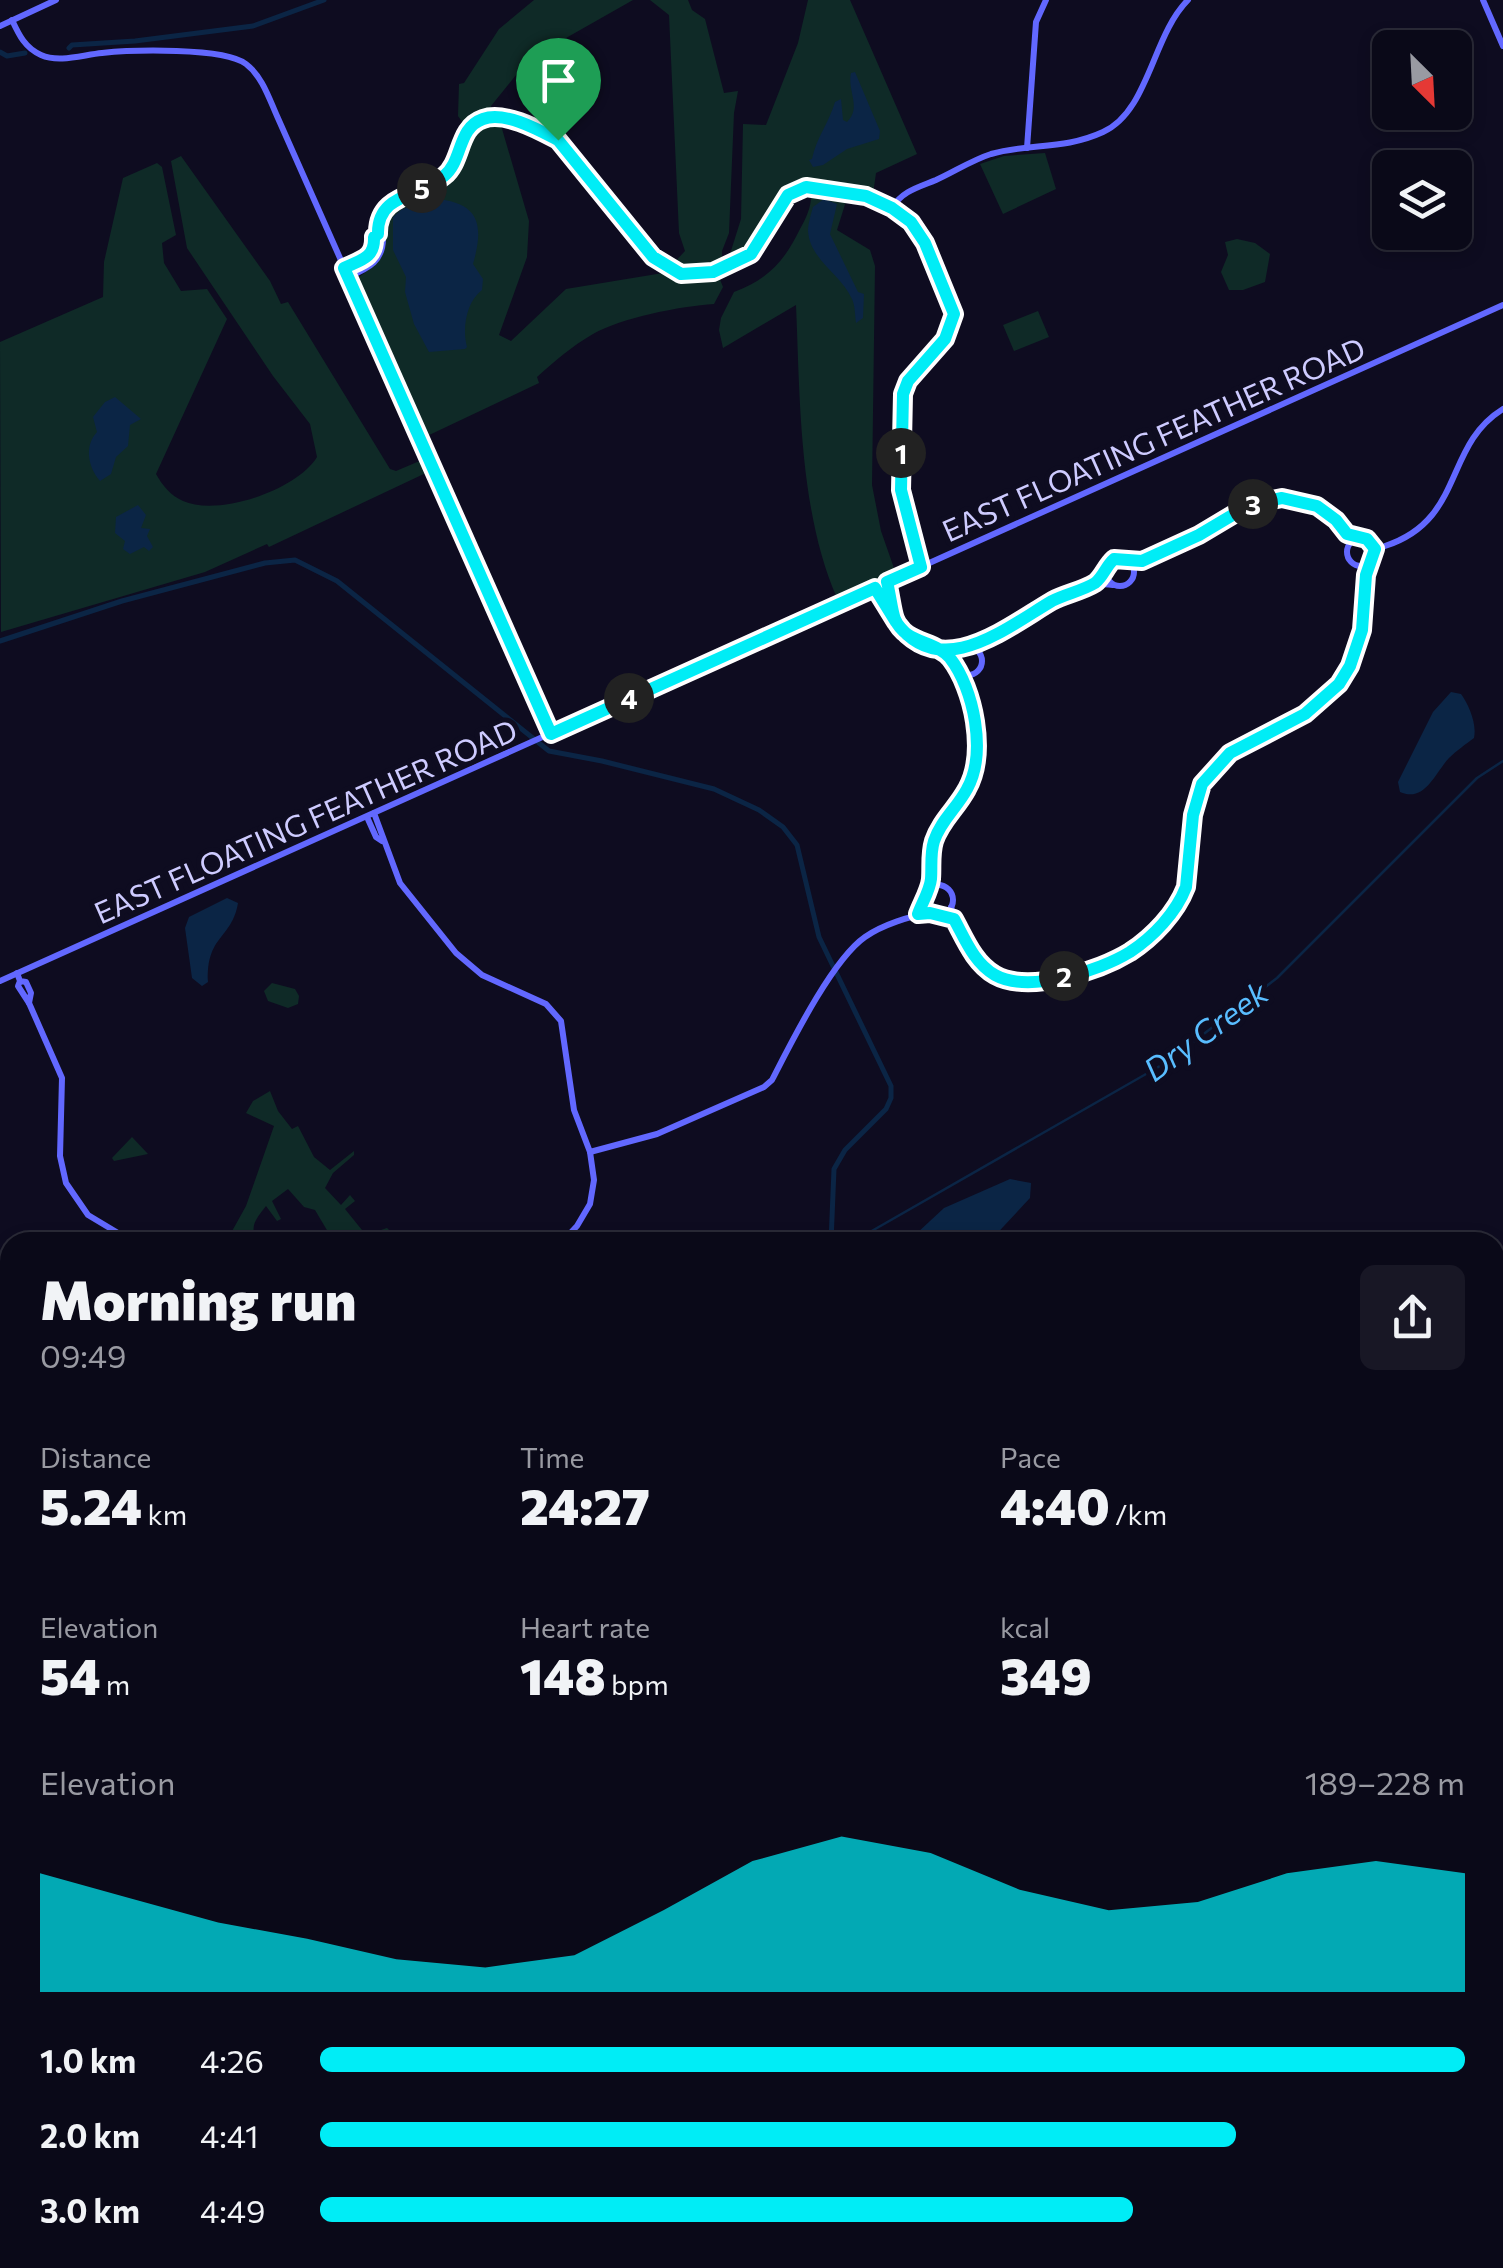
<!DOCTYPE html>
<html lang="en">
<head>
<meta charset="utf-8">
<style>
  :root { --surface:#0a0918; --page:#181725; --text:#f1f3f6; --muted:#999aa2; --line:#2a2a37; --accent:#00edf6 }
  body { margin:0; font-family:Commissioner,sans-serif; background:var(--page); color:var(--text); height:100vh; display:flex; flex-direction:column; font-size:38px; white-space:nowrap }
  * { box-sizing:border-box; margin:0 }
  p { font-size:32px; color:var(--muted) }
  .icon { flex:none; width:55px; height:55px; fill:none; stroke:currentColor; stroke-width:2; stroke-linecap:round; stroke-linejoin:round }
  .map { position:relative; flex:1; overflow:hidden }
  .side { position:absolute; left:0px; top:1232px; width:1505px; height:1038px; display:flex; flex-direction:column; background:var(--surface); border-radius:30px 30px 0 0; box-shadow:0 5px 15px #0003,0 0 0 2px var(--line) }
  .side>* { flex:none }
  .needle { width:65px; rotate:156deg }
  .tools { position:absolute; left:1372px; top:30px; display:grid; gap:20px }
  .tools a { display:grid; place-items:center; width:100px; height:100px; border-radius:15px; background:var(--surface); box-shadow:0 5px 15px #0003,0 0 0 2px var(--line); font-size:50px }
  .pin { position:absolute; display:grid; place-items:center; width:85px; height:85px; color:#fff; margin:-102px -42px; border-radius:50% 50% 50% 0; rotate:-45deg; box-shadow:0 0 10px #0007 }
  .pin .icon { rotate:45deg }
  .km { position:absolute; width:50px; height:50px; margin:-25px; border-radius:50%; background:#222; color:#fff; font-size:28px; line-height:50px; text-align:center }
  .round { display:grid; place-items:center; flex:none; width:105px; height:105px; border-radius:15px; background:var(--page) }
  .headline { display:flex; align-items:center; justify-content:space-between; height:170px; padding:0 40px }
  h1 { font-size:55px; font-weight:800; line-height:75px }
  .stats { display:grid; grid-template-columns:repeat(3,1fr); gap:15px; height:170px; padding:10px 40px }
  .stats div { display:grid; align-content:center }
  .stats b { font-size:50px; font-weight:800 }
  .stats small { font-size:28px; font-weight:400 }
  .stats p { font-size:28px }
  .chart { height:280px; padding:20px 40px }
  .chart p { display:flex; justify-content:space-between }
  .chart svg { width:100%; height:180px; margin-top:10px; fill:var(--accent); opacity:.7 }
  ul { padding:0 40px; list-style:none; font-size:32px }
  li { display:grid; grid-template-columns:160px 120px 1fr; align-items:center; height:75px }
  li i { height:25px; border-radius:12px; background:var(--accent) }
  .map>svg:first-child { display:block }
</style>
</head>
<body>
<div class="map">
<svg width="1503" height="2268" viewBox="0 0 1503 2268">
  <rect width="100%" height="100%" fill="#0e0c20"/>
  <g fill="#0f2a27">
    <path d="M 534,0 L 633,0 L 529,59 L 491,106 L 491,113 L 463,123 L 458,116 L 459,84 L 464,83 L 499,29 Z"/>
    <path d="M 650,0 L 688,0 L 692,10 L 705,19 L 724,93 L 738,91 L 734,113 L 729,233 L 722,251 L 722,263 L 698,272 L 671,266 L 685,251 L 679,233 L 669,15 Z"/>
    <path d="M 808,0 L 850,0 L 917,154 L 876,173 L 873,194 C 852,189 826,178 804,182 C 765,189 770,248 732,258 L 730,254 L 741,219 L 743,124 L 766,125 L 798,43 Z"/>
    <path d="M 495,121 L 500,122 L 529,221 L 527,257 L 499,335 L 511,341 L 566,289 L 663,273 L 686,282 L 719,277 L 723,287 L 714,304 C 681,306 621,318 593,334 C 572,346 555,361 537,377 L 539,383 L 425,437 L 356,279 C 405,247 371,245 391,208 C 410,196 440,192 454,173 C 469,151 463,124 495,121 Z"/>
    <path d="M 1045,153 L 1056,189 L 1003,214 L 980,164 L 1004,156 Z"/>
    <path d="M 181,156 L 270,281 L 281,304 L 288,302 L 390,469 L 396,471 L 422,460 L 428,472 L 269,547 L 267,544 L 205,572 L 1,632 L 0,342 L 103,297 L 104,262 L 123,178 L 157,163 L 162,167 L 176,235 L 162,243 L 164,263 L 181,291 L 207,289 L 227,319 L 156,474 C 162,485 171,496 183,501 C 218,517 297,490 317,457 L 310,424 L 273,376 L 187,248 L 171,161 Z"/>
    <path d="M 811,192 L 847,198 L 837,230 L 870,250 L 875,266 L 872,485 L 881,531 L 895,571 L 837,598 C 799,512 800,398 796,305 L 723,348 L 719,330 L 721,318 L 734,292 C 768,279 784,262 800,229 C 807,217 812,205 811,192 Z"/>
    <path d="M 1237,239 L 1255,243 L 1270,254 L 1265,282 L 1243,290 L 1229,290 L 1221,272 L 1228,255 L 1225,242 Z"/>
    <path d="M 1038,311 L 1049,337 L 1014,351 L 1003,325 Z"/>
    <path d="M 272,983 L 295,989 L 299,996 L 298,1004 L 288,1008 L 268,1001 L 264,991 Z"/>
    <path d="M 270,1091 L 278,1111 L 292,1129 L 298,1126 L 314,1157 L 330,1170 L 354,1151 L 354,1155 L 333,1173 L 325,1188 L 341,1205 L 350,1195 L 355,1201 L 345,1209 L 366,1235 L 387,1228 L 391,1232 L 373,1242 L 334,1242 L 315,1210 L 304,1207 L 288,1189 L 272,1201 L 281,1219 L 277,1221 L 266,1206 C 256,1219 249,1226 257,1242 L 226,1242 L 246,1206 L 274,1126 L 246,1113 L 253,1101 Z"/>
    <path d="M 132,1137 L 148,1154 L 114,1161 L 112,1158 Z"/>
  </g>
  <g fill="#0b2545">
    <path d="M 855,72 L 880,131 L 879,139 L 847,149 L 823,165 L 813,167 L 809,160 L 812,159 C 816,138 829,123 835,102 L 841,99 L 843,120 L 847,122 C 862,108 847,91 851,73 Z"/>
    <path d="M 428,198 C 476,201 486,219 473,264 L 483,279 L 482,290 C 466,302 462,329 467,347 L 465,349 L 429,352 L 414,324 L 405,292 L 406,277 L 393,250 L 393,217 L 401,210 Z"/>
    <path d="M 824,199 L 837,204 L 830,234 L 858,292 L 864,294 L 863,318 L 856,323 C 855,315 855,305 852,299 C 841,274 810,260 808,231 C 808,224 811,214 813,207 Z"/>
    <path d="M 115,397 L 141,419 L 130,425 L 128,446 L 116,457 L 111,474 L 100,481 C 88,467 84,446 97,432 L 93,417 L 105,402 Z"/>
    <path d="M 138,505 L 146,515 L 141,528 L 150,529 L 147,536 L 153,547 L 149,551 L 144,547 L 130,554 L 123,549 L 125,541 L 115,533 L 116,517 Z"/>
    <path d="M 1451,692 L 1461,694 C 1469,705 1477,724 1474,738 C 1466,744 1456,751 1449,758 C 1435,773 1425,803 1400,792 L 1398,782 L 1433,712 Z"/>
    <path d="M 227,898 L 238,903 C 232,939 206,935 208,982 L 202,986 L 192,978 L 185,928 L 189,917 Z"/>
    <path d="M 1010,1179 L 1031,1183 L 1030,1198 L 989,1242 L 920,1242 L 916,1234 L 944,1208 Z"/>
  </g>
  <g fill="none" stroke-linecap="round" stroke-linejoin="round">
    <g stroke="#0b2545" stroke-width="2.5">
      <path d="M 868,1242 L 870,1232 L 1167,1062 L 1277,978 L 1477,778 L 1503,761"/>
      <path d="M 0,2089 L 10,2090"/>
      <path d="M 357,2268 L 364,2260"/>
    </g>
    <g stroke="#0b2545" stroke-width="5">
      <path d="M 69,48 L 72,45 L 135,41 L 253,26 L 324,0"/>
      <path d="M 0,52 L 7,56 L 25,53"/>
      <path d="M 0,641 L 122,601 L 265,563 L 295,560 L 337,581 L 549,751 L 602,761 L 714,789 L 759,810 L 783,827 L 797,845 L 819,937 L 891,1086 L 891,1098 L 886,1109 L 845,1150 L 834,1169 L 831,1242"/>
      <path d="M 1495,1678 L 1503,1642"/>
      <path d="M 1495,2084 L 1503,2080"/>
    </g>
    <g stroke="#6268ff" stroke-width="6">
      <path d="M 1483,0 L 1503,46"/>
      <path d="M 12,20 C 19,35 25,48 41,55 C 59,63 82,55 102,53 C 131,50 224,47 246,64 C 262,76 269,98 277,116 L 551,734"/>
      <path d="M 0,26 L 56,0"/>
      <path d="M 1027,148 L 1036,22 L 1046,0"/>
      <path d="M 892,208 C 902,191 919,187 936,180 C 954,172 972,160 991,154 C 1030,143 1064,150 1103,132 C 1149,111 1152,36 1188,0"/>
      <path d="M 378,234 L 380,214 L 386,206 C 403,193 426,191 443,177 C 457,166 456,149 464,135 C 484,101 532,127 558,140 L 653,257 L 671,271 L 697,276 L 741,260 L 759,244 L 788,195 L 806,187 L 817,186 L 866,196 L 892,208 L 911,222 L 925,243 L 954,314 C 951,349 912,363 903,393 L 901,490 L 921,567"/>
      <path d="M 344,268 C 361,261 375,257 374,237 L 378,234 L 383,236 C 384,261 369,268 348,277"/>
      <circle cx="1361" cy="552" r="14"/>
      <path d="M 1385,546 C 1465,520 1443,446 1503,409"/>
      <circle cx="1120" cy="572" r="14"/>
      <path d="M 1129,561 C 1144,562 1152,555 1166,549 C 1178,544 1191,540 1202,533 C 1254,503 1301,472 1347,534"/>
      <path d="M 887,583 L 894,605 L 893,613"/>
      <path d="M 875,588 L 906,635 L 942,650 L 954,664"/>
      <circle cx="968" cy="661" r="14"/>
      <path d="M 972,647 L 982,644 C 1013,622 1074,578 1113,585"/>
      <path d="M 374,813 L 400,883 L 456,953 L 482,975 L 546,1004 L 561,1021 L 574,1110 L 590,1152 L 594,1180 L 590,1204 L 577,1226 L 562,1242"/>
      <path d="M 367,817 L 376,837 L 382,841"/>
      <path d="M 931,876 C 927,839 947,821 965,792 C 985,759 977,706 960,673"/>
      <circle cx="938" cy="900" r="15"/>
      <path d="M 951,907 C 954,920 960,930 966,942 C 995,994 1032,987 1080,971 C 1124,957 1169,934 1186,887 C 1189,854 1186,812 1203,782 C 1217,758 1239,748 1263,736 C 1343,697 1366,666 1365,575"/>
      <path d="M 17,973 L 20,981 L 18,986 L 29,1003 L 31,993 L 26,982 L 20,981"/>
      <path d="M 0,981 L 1503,305"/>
      <path d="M 29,1003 L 62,1078 L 60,1156 L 66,1183 L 88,1215 L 133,1242"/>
      <path d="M 590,1152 L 657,1134 L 764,1087 L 772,1080 C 791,1043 832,960 865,937 C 882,925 910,916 930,913"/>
      <path d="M 1495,1569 L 1503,1565"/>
      <path d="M 0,1825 L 10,1833"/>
    </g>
    <g stroke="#ff46aa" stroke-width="10">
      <path d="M 0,1648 L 10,1666"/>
      <path d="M 213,2268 L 217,2260"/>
    </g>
  </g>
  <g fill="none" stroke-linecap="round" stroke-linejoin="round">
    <defs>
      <path id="route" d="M 558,140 L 653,257 L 681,274 L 713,272 L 751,254 L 788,195 L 806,187 L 866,196 L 892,208 L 911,222 L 925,243 L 954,314 L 945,339 L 908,381 L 903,394 L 901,490 L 921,567 L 887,582 C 890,593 892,612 895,619 C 905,644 935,640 950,658 C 974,689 987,753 967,789 C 957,808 941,820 934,841 C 930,854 932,866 931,879 C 930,890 922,903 918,914 L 930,913 L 954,919 C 965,939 974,963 995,975 C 1029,994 1099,971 1130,952 C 1153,937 1176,913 1186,887 L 1193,815 L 1202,784 L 1230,753 L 1305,714 L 1339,684 L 1350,666 L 1362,630 L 1366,575 L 1375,549 L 1367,539 L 1347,534 L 1336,520 L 1317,506 L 1282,498 L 1251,504 L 1199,535 L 1142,561 L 1114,559 C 1106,566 1103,577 1095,583 C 1082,591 1065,594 1052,601 C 1006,628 940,683 896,622 L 875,588 L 551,734 L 344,268 C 361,260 375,258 374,237 L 378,234 C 377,193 420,197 444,176 C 463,161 457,128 483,119 C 505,111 539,130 558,140"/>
    </defs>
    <use href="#route" stroke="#fff" stroke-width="20"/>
    <use href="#route" stroke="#00edf6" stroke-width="12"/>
  </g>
  <g text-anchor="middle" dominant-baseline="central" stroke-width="10" stroke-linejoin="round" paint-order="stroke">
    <g font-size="30" fill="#cecbff" stroke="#0e0c20">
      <text transform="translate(1153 438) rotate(-24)">EAST FLOATING FEATHER ROAD</text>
      <text transform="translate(305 820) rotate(-24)">EAST FLOATING FEATHER ROAD</text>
    </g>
    <g font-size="32" font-style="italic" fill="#59bdff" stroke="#0e0c20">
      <text transform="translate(1205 1030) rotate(-36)">Dry Creek</text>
    </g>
  </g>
</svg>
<div class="tools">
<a><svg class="needle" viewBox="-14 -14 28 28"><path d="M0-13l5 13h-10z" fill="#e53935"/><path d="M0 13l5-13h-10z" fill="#999aa2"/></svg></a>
<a><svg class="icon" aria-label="layers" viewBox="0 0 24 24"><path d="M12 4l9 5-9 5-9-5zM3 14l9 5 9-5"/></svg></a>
</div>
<div class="pin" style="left:558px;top:140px;background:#1e9e55"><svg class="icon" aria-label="arrive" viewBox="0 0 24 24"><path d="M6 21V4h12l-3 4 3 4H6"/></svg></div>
<b class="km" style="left:901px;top:453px">1</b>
<b class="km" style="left:1064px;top:976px">2</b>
<b class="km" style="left:1253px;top:504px">3</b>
<b class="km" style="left:629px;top:698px">4</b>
<b class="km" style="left:422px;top:188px">5</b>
<section class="side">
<div class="headline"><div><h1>Morning run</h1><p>09:49</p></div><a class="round"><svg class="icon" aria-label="share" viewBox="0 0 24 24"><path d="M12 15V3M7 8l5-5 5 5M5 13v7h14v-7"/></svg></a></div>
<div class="stats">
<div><p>Distance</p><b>5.24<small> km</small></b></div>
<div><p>Time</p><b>24:27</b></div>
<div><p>Pace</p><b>4:40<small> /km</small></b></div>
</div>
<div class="stats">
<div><p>Elevation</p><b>54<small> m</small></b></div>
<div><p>Heart rate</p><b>148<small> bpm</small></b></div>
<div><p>kcal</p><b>349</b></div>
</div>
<div class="chart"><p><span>Elevation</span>189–228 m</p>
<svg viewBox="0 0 160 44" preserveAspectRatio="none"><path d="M0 44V15L10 21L20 27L30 31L40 36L50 38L60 35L70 24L80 12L90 6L100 10L110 19L120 24L130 22L140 15L150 12L160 15V44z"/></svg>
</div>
<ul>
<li><b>1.0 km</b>4:26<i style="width:100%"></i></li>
<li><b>2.0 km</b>4:41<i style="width:80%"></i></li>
<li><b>3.0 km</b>4:49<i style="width:71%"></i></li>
</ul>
</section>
</div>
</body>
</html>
